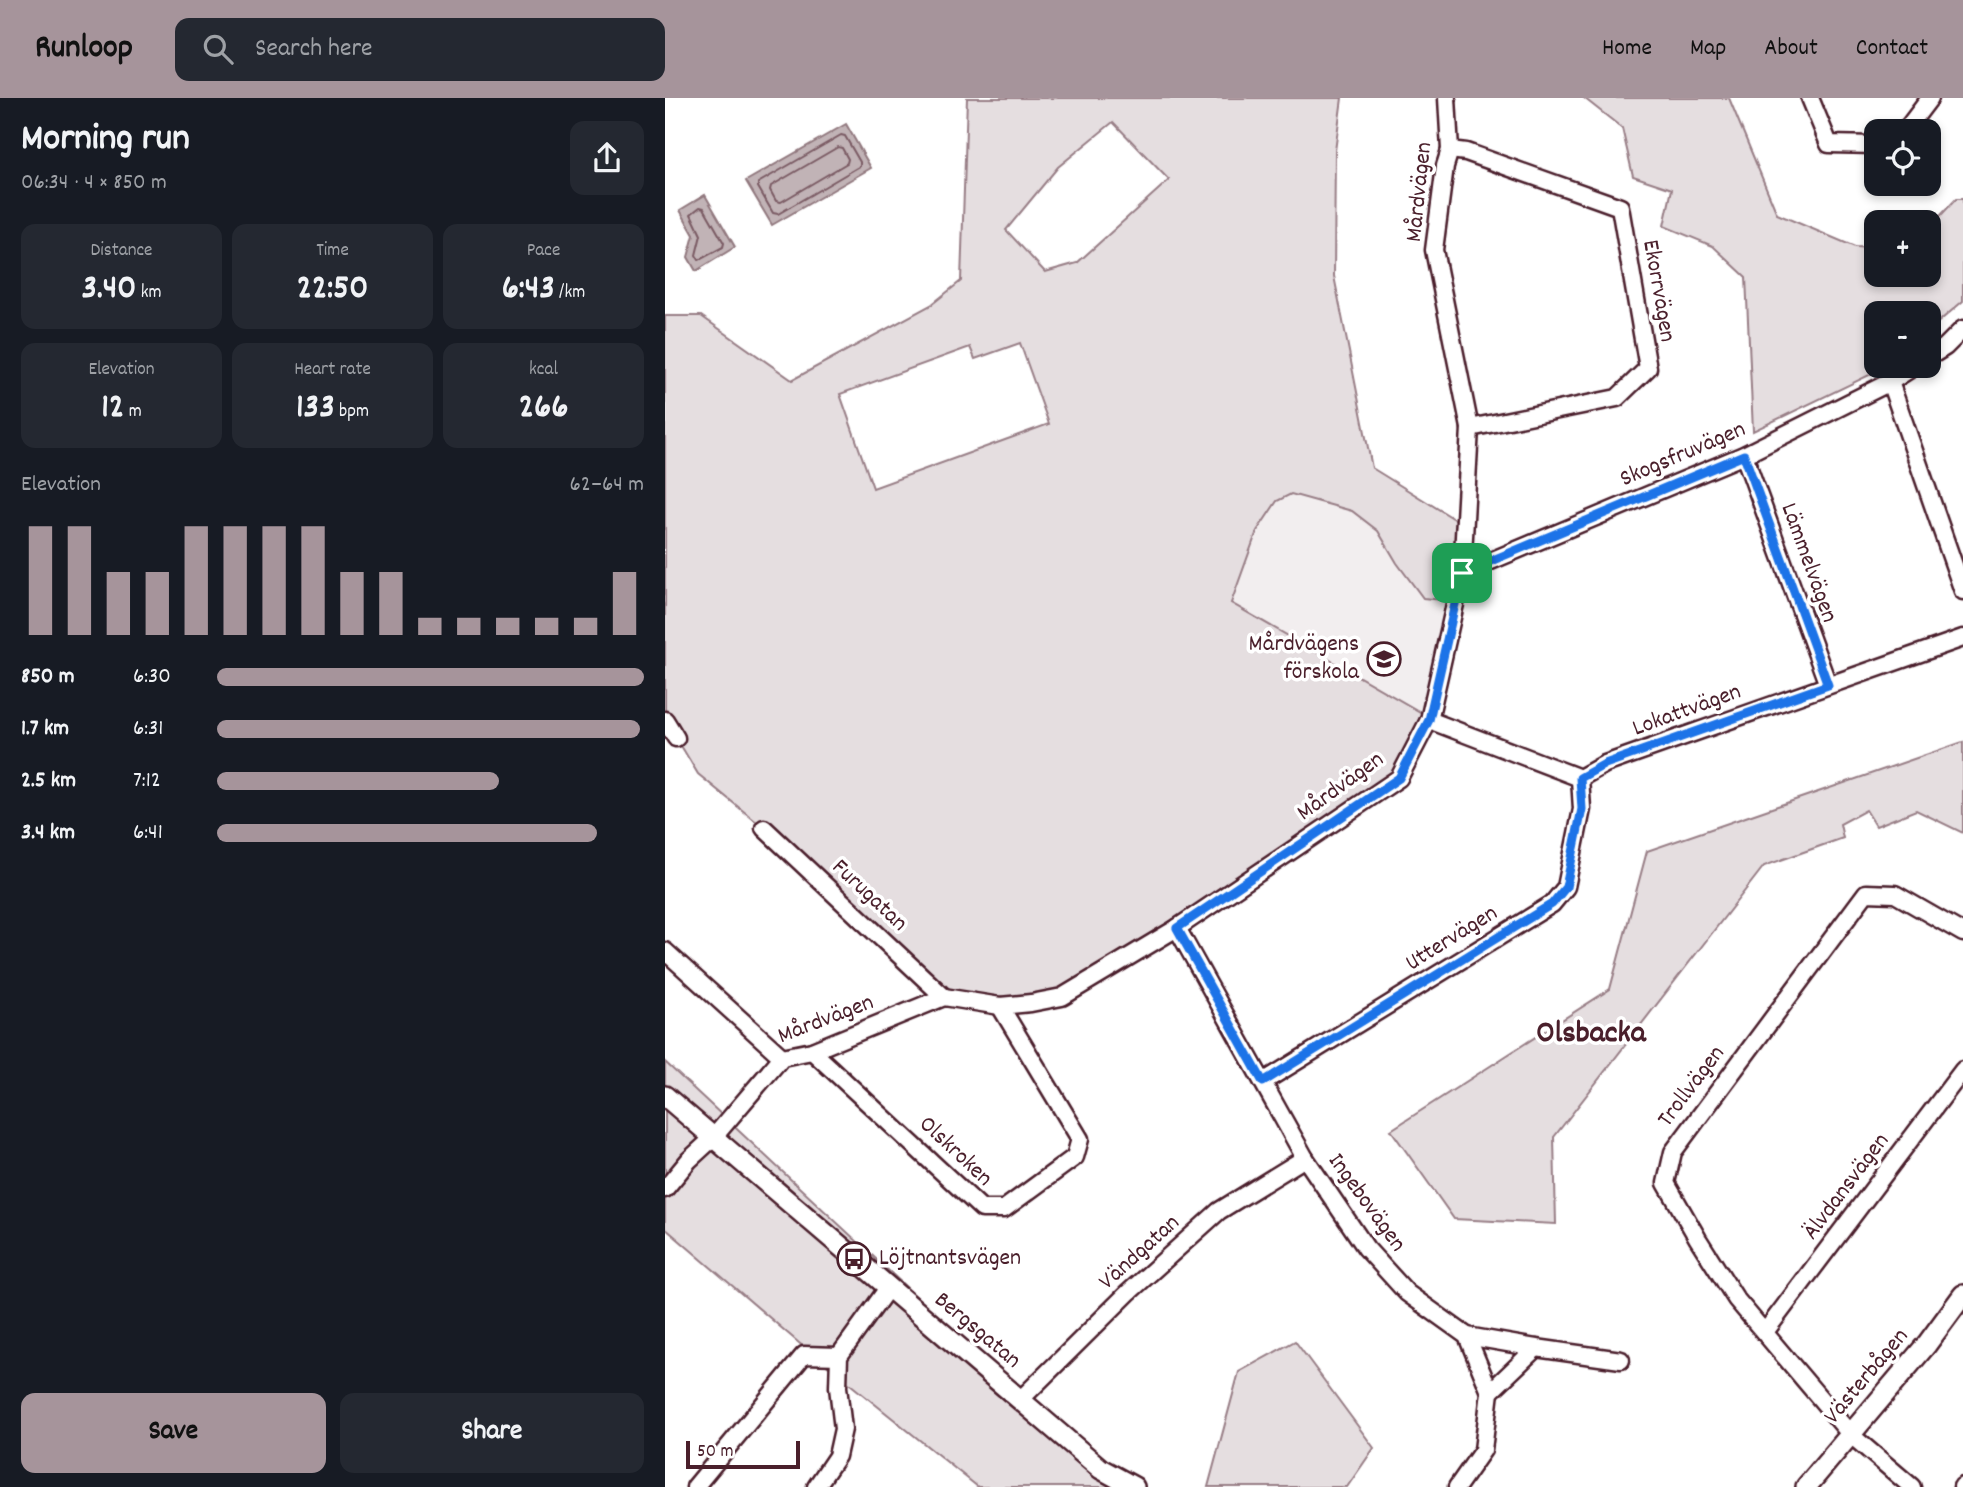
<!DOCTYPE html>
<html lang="en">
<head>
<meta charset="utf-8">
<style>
  :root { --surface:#171b24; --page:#242831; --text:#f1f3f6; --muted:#9ea1a6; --accent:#a6949b }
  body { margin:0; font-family:Dekko,sans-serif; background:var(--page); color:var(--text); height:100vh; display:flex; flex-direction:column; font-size:26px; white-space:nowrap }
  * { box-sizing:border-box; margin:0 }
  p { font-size:23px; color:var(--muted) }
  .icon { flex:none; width:38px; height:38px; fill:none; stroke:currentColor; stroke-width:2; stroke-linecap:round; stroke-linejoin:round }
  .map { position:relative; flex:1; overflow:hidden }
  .side { display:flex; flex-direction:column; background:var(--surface); width:665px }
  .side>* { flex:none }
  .buttons { position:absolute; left:1199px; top:21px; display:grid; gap:14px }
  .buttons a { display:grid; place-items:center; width:77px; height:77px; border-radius:14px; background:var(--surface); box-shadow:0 4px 10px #0003; font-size:35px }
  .scale { position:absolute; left:21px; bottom:18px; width:114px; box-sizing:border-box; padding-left:7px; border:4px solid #4a1f2b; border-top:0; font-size:19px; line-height:24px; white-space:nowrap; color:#4a1f2b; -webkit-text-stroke:5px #fff; paint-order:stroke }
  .pin { position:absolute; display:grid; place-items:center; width:60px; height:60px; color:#fff; margin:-30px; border-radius:14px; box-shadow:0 4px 10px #0006 }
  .round { display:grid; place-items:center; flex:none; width:74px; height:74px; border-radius:14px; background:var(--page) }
  .headline { display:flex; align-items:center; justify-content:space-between; height:119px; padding:0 21px }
  h1 { font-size:38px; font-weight:700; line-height:52px }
  .stats { display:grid; grid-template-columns:repeat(3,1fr); gap:10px; height:119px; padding:7px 21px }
  .stats div { display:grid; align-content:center; border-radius:14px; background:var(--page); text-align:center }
  .stats b { font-size:35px; font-weight:700 }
  .stats small { font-size:19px; font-weight:400 }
  .stats p { font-size:19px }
  .chart { height:196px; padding:14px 21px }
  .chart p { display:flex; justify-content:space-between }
  .chart svg { width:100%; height:126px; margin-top:7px; stroke:var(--accent); stroke-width:6 }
  .action { display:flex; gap:14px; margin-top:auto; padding:14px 21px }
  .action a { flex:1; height:80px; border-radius:14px; background:var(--accent); color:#111; font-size:28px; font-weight:700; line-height:80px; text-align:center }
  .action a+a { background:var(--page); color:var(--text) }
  ul { padding:0 21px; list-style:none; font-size:23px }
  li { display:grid; grid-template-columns:112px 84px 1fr; align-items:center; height:52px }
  li i { height:18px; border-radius:9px; background:var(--accent) }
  header { display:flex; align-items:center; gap:42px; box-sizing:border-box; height:98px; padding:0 35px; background:var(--accent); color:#111 }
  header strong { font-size:33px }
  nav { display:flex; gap:38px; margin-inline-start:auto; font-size:24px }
  .search { width:490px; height:63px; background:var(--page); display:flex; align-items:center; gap:18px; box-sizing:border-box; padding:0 24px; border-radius:14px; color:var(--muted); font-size:26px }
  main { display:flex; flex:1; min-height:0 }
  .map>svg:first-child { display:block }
</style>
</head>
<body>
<header>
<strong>Runloop</strong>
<div class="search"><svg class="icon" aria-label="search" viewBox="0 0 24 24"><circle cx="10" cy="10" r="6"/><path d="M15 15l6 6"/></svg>Search here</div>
<nav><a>Home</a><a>Map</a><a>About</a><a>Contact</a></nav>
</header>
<main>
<section class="side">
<div class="headline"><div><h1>Morning run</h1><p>06:34 · 4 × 850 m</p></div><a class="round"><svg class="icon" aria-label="share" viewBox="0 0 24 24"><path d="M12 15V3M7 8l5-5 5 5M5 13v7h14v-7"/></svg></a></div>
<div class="stats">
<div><p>Distance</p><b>3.40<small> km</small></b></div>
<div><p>Time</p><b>22:50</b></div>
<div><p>Pace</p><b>6:43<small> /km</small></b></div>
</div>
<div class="stats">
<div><p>Elevation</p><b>12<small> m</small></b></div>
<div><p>Heart rate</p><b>133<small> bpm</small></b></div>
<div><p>kcal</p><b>266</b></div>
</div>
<div class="chart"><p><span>Elevation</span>62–64 m</p>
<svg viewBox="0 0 160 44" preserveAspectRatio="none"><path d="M5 44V6M15 44V6M25 44V22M35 44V22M45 44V6M55 44V6M65 44V6M75 44V6M85 44V22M95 44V22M105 44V38M115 44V38M125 44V38M135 44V38M145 44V38M155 44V22"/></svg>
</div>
<ul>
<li><b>850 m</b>6:30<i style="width:100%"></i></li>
<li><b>1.7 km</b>6:31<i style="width:99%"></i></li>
<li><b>2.5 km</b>7:12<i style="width:66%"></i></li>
<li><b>3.4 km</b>6:41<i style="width:89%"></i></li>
</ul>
<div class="action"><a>Save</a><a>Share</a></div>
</section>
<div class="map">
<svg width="1298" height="1389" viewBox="0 0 1298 1389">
  <rect width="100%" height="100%" fill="#fff"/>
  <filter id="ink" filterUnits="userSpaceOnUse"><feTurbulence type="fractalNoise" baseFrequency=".0143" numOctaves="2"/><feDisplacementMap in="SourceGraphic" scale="14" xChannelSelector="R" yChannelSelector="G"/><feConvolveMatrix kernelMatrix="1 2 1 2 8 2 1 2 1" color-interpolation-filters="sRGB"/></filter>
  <g filter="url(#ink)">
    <path fill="#f2eeef" d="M 626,396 L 687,413 L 713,433 L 732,465 L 758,500 L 788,503 L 762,618 L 565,505 L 592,433 L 612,403 Z"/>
    <g fill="#e5dee0" stroke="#987e86" stroke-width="2" fill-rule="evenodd">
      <path d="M 302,0 L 677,0 L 670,53 L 669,178 L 707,370 L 791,422 L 792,475 L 788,503 L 758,500 L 732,465 L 713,433 L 687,413 L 626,396 L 612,403 L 592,433 L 566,505 L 762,618 L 734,680 L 397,899 L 366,905 L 279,899 L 99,730 L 33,676 L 0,621 L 0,218 L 36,218 L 127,282 L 266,207 L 296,183 ZM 448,24 L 504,82 L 412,165 L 380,174 L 341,132 L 393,69 ZM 355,245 L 384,326 L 208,390 L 175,296 L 305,249 L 310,261 Z"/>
      <path d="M 919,0 L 1064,0 L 1112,116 L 1190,149 L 1211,150 L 1211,177 L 1264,177 L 1264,130 L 1291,101 L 1298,101 L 1298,203 L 1264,232 L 1264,215 L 1211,215 L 1211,268 L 1221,268 L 1215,272 L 1088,333 L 1081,179 L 1048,148 L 999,128 L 1007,91 L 968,78 L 957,30 Z"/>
      <path d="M 1298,644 L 1298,735 L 1251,712 L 1211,728 L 1201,712 L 1175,726 L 1178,740 L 1099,768 L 889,1039 L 891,1126 L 789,1121 L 726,1032 L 945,891 L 982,753 Z"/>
      <path d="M 0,964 L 436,1371 L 470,1389 L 313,1389 L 134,1245 L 0,1130 Z"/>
      <path d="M 630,1243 L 709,1350 L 682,1389 L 543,1389 L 574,1274 Z"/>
    </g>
    <g fill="#c1b3b6" stroke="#91787e" stroke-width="2">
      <path d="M 181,26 L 206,70 L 107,127 L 81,83 Z"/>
      <path d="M 40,97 L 70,149 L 31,173 L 23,159 L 29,137 L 15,112 Z"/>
    </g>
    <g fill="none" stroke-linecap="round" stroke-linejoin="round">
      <g stroke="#7a5a63" stroke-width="2">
        <path d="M 176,37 L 180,38 L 195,64 L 195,68 L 113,116 L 108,115 L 93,89 L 93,85 Z"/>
        <path d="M 173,49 L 177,50 L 183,61 L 182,65 L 116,104 L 111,103 L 105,92 L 106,88 Z"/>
        <path d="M 35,109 L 39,110 L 59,145 L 58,149 L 34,162 L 31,157 L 36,137 L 26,116 Z"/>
      </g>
      <defs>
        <g id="minor">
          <path d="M 1145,0 L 1164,46 L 1211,47"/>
          <path d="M 1240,33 L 1265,0"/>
          <path d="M 785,52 L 801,54 L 955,109 L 983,270 L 952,300 L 805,330"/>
          <path d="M 1264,259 L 1280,249 L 1298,231"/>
          <path d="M 1225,284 L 1298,493"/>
          <path d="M 1079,357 L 1163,587"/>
          <path d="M 797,475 L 1079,357 L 1225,284 L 1250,268"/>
          <path d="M 0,622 L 11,640"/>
          <path d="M 764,622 L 915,680 L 940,666 L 1298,540"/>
          <path d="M 99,730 L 279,899"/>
          <path d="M 512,830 L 640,1060 L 701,1150 L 742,1195 L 802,1238 L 825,1294 L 818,1352 L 792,1389"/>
          <path d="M 0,853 L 117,959"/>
          <path d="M 147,953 L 317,1111 L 339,1111 L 410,1059 L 415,1041 L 335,908"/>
          <path d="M 598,984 L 887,806 L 901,789 L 917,711 L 915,680"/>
          <path d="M 0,1091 L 24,1062 L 48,1040 L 117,959 L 147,953 L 279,899 L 335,908 L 366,905 L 397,899 L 512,830 L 734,680 L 764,622 L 797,475 L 805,330 L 769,152 L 780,68 L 785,52 L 782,0"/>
          <path d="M 1100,1234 L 1298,972"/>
          <path d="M 802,1238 L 871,1250 L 825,1294"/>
          <path d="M 871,1250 L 956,1262"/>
          <path d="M 355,1302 L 463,1195 L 554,1113 L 640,1060"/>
          <path d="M 30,1389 L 139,1257 L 174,1258"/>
          <path d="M 151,1389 L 172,1358 L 178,1331 L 173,1289 L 174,1258 L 223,1190"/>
          <path d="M 1247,1389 L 1186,1337 L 1071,1201 L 1033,1141 L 1001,1085 L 1008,1054 L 1201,795 L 1230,796 L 1298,835"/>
          <path d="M 1297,1389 L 1298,1388"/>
        </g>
        <g id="tertiary">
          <path d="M 0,998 L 436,1371 L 469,1389"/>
          <path d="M 1141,1389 L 1262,1246 L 1298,1197"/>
        </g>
      </defs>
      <use href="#minor" stroke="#4a1f2b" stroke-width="21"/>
      <use href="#tertiary" stroke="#4a1f2b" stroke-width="24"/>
      <use href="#minor" stroke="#fff" stroke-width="16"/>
      <use href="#tertiary" stroke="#fff" stroke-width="19"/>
    </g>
  </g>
  <g fill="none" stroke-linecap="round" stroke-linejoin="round" filter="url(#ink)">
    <defs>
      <path id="route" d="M 1079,357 L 1163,587 L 940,666 L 915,680 L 917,711 L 901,789 L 887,806 L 598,984 L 512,830 L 734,680 L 764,622 L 797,475 Z"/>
    </defs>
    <use href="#route" stroke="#fff" stroke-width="14"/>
    <use href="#route" stroke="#1a73e8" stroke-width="9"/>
  </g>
  <defs>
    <symbol id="school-ring" viewBox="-11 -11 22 22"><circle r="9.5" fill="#fff" stroke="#4a1f2b" stroke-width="1.5"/><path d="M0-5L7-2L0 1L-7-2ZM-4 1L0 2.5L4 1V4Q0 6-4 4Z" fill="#4a1f2b"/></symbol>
    <symbol id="bus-ring" viewBox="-11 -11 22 22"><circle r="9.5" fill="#fff" stroke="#4a1f2b" stroke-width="1.5"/><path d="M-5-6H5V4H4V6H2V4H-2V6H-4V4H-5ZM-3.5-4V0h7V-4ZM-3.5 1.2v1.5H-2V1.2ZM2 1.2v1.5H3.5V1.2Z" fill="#4a1f2b"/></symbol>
  </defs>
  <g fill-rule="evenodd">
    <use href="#school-ring" x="700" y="542" width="38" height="38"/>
    <use href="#bus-ring" x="170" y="1142" width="38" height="38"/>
  </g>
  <g text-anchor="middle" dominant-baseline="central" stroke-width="7" stroke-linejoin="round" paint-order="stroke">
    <g font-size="24" fill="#4a1f2b" stroke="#fff">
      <text transform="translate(755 94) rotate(-84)">Mårdvägen</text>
      <text transform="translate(993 193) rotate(80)">Ekorrvägen</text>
      <text transform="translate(1018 357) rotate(-23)">Skogsfruvägen</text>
      <text transform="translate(1143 465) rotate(70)">Lämmelvägen</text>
      <text transform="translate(1022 613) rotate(-20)">Lokattvägen</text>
      <text transform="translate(676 689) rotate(-36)">Mårdvägen</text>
      <text transform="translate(204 798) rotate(43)">Furugatan</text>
      <text transform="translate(787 841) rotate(-32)">Uttervägen</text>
      <text transform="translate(161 922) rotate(-21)">Mårdvägen</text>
      <text transform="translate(1027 989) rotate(-53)">Trollvägen</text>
      <text transform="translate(290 1054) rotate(43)">Olskroken</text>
      <text transform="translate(1182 1089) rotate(-53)">Älvdansvägen</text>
      <text transform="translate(701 1105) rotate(54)">Ingebovägen</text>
      <text transform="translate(475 1155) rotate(-42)">Vändgatan</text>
      <text transform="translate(312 1233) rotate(40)">Bergsgatan</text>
      <text transform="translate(1202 1279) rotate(-50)">Västerbågen</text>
    </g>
    <g font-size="24" fill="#4a1f2b" stroke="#fff" text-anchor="end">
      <text x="694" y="547">Mårdvägens<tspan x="694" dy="28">förskola</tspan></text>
      <text x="214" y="1161" text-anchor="start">Löjtnantsvägen</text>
    </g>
    <g font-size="32" font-weight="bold" fill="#4a1f2b" stroke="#fff">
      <text x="926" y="937">Olsbacka</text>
    </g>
  </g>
</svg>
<div class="buttons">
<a><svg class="icon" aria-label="locate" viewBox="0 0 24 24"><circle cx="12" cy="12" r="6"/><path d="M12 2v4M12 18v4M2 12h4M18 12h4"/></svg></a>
<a>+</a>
<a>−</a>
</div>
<div class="scale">50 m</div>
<div class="pin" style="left:797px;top:475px;background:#1e9e55"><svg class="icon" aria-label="arrive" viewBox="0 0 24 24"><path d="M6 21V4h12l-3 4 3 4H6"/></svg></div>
</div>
</main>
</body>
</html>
